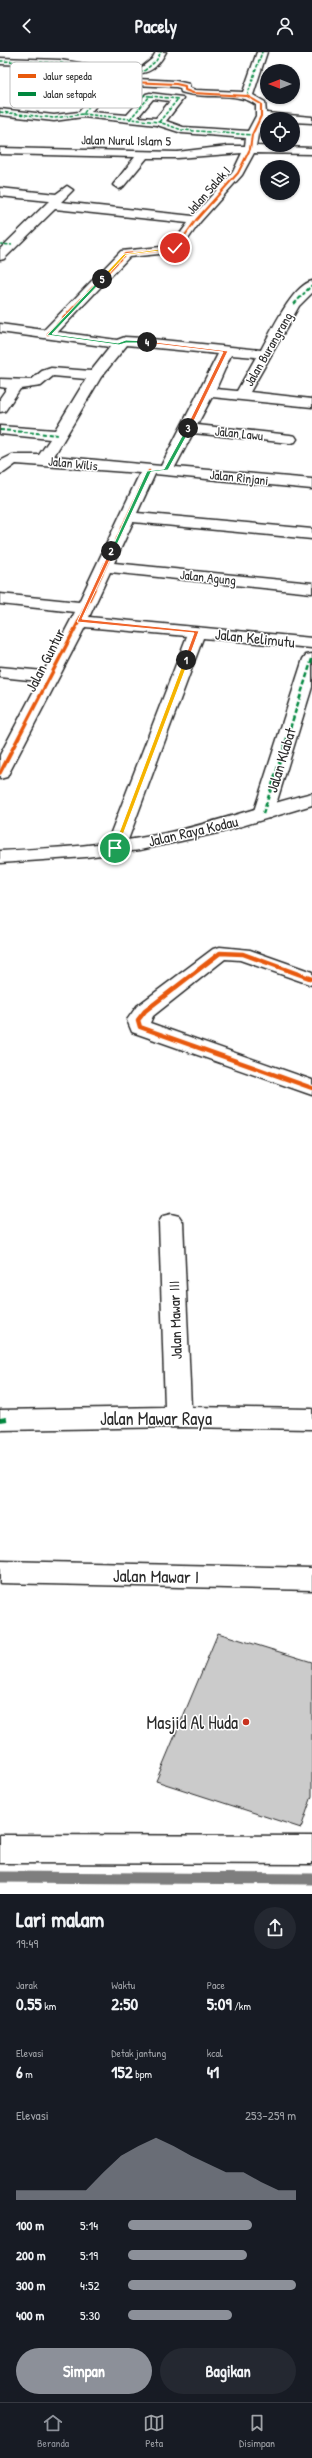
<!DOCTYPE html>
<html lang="id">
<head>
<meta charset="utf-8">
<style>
  :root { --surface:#171b24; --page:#242831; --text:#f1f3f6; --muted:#9ea1a6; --line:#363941; --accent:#8c9099 }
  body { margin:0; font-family:"Patrick Hand",sans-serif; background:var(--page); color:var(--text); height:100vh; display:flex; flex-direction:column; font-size:15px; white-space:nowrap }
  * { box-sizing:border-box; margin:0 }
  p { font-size:13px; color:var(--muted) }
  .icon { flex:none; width:22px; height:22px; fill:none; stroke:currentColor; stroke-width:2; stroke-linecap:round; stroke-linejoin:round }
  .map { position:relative; height:1842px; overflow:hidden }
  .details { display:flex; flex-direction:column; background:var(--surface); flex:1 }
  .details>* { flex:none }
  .needle { width:26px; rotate:270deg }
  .fabs { position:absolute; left:260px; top:12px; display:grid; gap:8px }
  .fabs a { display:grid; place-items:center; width:40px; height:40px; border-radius:50%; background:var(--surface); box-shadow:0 1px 3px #0004; font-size:20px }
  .pin { position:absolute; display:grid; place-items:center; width:34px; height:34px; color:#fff; margin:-17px; border:2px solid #fff; border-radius:50%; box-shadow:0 1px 4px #0007 }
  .km { position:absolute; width:20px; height:20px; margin:-10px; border-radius:50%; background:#222; color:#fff; font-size:11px; line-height:20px; text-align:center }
  .round { display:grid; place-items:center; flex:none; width:42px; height:42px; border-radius:21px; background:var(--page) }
  .headline { display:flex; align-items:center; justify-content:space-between; height:68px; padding:0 16px }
  h1 { font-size:22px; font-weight:700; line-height:30px }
  .stats { display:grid; grid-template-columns:repeat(3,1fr); gap:6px; height:68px; padding:4px 16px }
  .stats div { display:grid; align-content:center }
  .stats b { font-size:17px; font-weight:700 }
  .stats small { font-size:11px; font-weight:400 }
  .stats p { font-size:11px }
  .chart { height:112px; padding:8px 16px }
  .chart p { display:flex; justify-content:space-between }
  .chart svg { width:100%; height:72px; margin-top:4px; fill:var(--accent); opacity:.7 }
  .primary-button { display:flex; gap:8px; margin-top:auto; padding:8px 16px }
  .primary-button a { flex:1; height:46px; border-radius:24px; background:var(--accent); color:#fff; font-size:16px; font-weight:700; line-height:46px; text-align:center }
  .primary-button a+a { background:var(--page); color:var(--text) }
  ul { padding:0 16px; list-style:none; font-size:13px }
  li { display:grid; grid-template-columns:64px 48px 1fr; align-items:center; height:30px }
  li i { height:10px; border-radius:5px; background:var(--accent) }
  header { display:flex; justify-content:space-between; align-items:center; height:52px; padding:0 16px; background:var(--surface); font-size:18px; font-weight:700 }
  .tab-bar { display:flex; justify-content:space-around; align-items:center; height:56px; border-top:1px solid var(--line); background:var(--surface); font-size:11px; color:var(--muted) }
  .tab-bar a { display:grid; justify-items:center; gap:2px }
  .tab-bar .current { color:var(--accent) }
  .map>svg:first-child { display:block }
</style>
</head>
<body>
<header><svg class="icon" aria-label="back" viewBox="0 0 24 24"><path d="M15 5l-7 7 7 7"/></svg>Pacely<svg class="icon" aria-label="person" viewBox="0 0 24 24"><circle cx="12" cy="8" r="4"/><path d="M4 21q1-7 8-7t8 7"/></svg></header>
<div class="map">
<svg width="312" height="1842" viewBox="0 0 312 1842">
  <rect width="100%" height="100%" fill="#fff"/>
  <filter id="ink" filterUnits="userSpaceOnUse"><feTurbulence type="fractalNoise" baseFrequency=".025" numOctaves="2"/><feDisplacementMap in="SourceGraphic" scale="8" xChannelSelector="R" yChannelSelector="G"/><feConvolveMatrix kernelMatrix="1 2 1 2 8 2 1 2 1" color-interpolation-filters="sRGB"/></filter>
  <g filter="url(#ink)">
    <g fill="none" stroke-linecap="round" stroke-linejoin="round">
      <path stroke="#7e7e7e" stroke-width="11" d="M 0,1825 L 312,1827"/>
    </g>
    <path fill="#cbcbcb" stroke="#2b2b2b" d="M 218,1581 L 312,1610 L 312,1744 L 301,1776 L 156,1729 Z"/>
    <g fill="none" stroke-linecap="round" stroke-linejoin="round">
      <defs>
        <g id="street">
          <path d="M 156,0 L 166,0 C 154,22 145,22 121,23 L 118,26 L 176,29 L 189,32 L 190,36 L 195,38 L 243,40 L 257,0 L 267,0 L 253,43 L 265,50 L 266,61 L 312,65 L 312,71 L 293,70 L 293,67 L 265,68 L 258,83 L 256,94 L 312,96 L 312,102 L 254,101 L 242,123 L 200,170 L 179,200 L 129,205 L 58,280 L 117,288 L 125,285 L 142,286 L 261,298 C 271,280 292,234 312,229 L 312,241 L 299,254 L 250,340 L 312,347 L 312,355 L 212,345 L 197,373 L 290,383 L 295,384 L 297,387 L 295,390 L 290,391 L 193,381 L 175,415 L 312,427 L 312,437 L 155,422 L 137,461 L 312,477 L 312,487 L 133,470 L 114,511 L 312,531 L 312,541 L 110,520 L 89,565 L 312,586 L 312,596 L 203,586 L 125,796 L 122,800 L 108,800 L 105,796 L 187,584 L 85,575 L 9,721 L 7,725 L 0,727 L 0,703 L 39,629 L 0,625 L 0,615 L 44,619 L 75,560 L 0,552 L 0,542 L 79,550 L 140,421 L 16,412 L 5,420 L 0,422 L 0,409 L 12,403 L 39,403 L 50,387 L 0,382 L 0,374 L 55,378 L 86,327 L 53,324 L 41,334 L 20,337 L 5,359 L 0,360 L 0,346 L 7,336 L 0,335 L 0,327 L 31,328 L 42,319 L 51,316 L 91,319 L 110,295 L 0,280 L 0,272 L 44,278 L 121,199 L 171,194 L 188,171 L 55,157 L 4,207 L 0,208 L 0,197 L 49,149 L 0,144 L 0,136 L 56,142 L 67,134 L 73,138 L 61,150 L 193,164 L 233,120 L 242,101 L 177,106 L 147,106 L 123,135 L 119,137 L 113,133 L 135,105 L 0,102 L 0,96 L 177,100 L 228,94 L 245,94 L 246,86 L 182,81 L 157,73 L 83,65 L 54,69 L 0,63 L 0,57 L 54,63 L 79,60 L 104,30 L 104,27 L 111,22 L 60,14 L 0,12 L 0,6 L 60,8 L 118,17 L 141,16 L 152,7 ZM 113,32 L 176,35 L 180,36 L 181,40 C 203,48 240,39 256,53 L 256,64 L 248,79 L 183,75 L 166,69 L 183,47 L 182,45 L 150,41 L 146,42 L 127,63 L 91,60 ZM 153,47 L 170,49 L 156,66 L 138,65 ZM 127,293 L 218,302 L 161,414 L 54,404 L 101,325 ZM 231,303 L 256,305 L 237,339 L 216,337 Z"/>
          <path d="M 312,602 L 312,635 L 273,762 L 270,766 L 256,766 L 253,762 L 303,607 L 306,603 Z"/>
          <path d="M 220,895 L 250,898 L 312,920 L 312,933 L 240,908 L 225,907 L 153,964 L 150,971 L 312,1028 L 312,1043 L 132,980 L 127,968 L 137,954 L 213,897 Z"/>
          <path d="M 171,1162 L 179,1164 L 183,1170 L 191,1355 L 312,1357 L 312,1377 L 178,1375 L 0,1378 L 0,1358 L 165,1355 L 159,1170 L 163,1164 Z"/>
          <path d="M 0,1509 L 312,1516 L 312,1538 L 0,1531 Z"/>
          <path d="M 0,1783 L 312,1784 L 312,1812 L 0,1811 Z"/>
        </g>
        <path id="secondary" d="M 312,741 L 312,753 L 222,780 L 140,798 L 86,805 L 0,811 L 0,799 C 56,796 111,793 166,781 C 215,771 263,753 312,741 Z"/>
      </defs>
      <use href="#street" stroke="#2b2b2b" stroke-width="3"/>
      <use href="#secondary" stroke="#2b2b2b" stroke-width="3"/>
      <use href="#street" fill="#fff" fill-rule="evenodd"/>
      <use href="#secondary" fill="#fff" fill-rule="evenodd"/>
      <g stroke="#00873e" stroke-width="1.5" stroke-dasharray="3.5 1.5" stroke-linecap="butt">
        <path d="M 0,9 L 60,11 L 118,20 L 144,19 L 156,9 L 161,0"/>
        <path d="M 102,40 L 150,44"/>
        <path d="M 247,44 L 262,0"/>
        <path d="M 0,60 L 54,66 L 83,62 L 110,27"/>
        <path d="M 83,62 L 159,70 L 182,78 L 252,83"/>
        <path d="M 130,67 L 150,44 L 178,47 L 159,70"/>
        <path d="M 0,192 L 12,193"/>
      </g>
      <g stroke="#00873e" stroke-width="2" stroke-dasharray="4 2" stroke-linecap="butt">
        <path d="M 294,252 L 312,233"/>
        <path d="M 0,378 L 59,383"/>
      </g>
      <path stroke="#00873e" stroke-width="2.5" stroke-dasharray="5 2.5" stroke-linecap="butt" d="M 263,762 L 312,607"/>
      <path stroke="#00873e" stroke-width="4" stroke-dasharray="8 4" stroke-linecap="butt" d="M 0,1368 L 7,1367"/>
      <defs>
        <path id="cycleway-far3" d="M 106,222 L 125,202 L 175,197 L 196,168 L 238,121 L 250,97 L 252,83 L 261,64 L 261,52 L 247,44 L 193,41 L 185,38 L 185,34 L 176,32 L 108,29"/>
        <g id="cycleway-far2">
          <path d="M 48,282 L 107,221"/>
          <path d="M 111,500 L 149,419"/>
        </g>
        <path id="cycleway-far1" d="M 0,721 L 79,569 L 112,499"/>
        <path id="cycleway" d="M 312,927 L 243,902 L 220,901 L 145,959 L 138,968 L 140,975 L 312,1036"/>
      </defs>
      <use href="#cycleway-far3" stroke="#fff" stroke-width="3.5"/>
      <use href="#cycleway-far2" stroke="#fff" stroke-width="4"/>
      <use href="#cycleway-far1" stroke="#fff" stroke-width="5.5"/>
      <use href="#cycleway" stroke="#fff" stroke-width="7"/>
      <use href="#cycleway-far3" stroke="#e8590c" stroke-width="2"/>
      <use href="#cycleway-far2" stroke="#e8590c" stroke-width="2.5"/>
      <use href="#cycleway-far1" stroke="#e8590c" stroke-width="3.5"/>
      <use href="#cycleway" stroke="#e8590c" stroke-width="4.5"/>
    </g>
  </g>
  <path fill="#f5b400" stroke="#fff" d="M 186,607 L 189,608 L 118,796 L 113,797 L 184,608 Z"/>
  <path fill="#f0652b" stroke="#fff" d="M 110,498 L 114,499 L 82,567 L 199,579 L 188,609 L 184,608 L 194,581 L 77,570 Z"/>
  <path fill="#22a559" stroke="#fff" d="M 187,375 L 191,376 L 168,418 L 151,420 L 114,499 L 110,500 L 147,419 L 164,417 Z"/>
  <path fill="#f0652b" stroke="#fff" d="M 146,289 L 228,299 L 190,377 L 186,376 L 223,300 L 147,291 Z"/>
  <path fill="#22a559" stroke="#fff" d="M 102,225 L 104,227 L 52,282 L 118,291 L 126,288 L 147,289 L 149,291 L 126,291 L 119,293 L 47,283 Z"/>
  <path fill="#f5b400" stroke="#fff" d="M 175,195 L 176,197 L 126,203 L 104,227 L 100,227 L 124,202 Z"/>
  <circle fill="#c8321e" stroke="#fff" stroke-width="1.5" cx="246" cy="1670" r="4"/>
  <g text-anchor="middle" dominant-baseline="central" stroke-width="3" stroke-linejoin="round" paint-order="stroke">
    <g font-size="13" fill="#2b2b2b" stroke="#fff">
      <text transform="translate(126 88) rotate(1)">Jalan Nurul Islam 5</text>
      <text transform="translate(208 138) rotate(-49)">Jalan Salak I</text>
      <text transform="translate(268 297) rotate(-60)">Jalan Burangrang</text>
      <text transform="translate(239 381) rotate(6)">Jalan Lawu</text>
      <text transform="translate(73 411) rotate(6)">Jalan Wilis</text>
      <text transform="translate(239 425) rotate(6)">Jalan Rinjani</text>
      <text transform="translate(208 525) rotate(6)">Jalan Agung</text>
    </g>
    <g font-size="15" fill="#2b2b2b" stroke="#fff">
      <text transform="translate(255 586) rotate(6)">Jalan Kelimutu</text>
      <text transform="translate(45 608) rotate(-63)">Jalan Guntur</text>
      <text transform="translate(281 708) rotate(-73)">Jalan Klabat</text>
      <text transform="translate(193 779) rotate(-13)">Jalan Raya Kodau</text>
      <text transform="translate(175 1268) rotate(-92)">Jalan Mawar III</text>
    </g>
    <g font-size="18" fill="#2b2b2b" stroke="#fff">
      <text x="156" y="1366">Jalan Mawar Raya</text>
      <text transform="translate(156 1524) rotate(1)">Jalan Mawar I</text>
    </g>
    <g font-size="18" fill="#2b2b2b" stroke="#fff" text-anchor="end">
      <text x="238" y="1670">Masjid Al Huda</text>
    </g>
  </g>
  <rect x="10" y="10" width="132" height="46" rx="6" fill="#fff" stroke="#bfbfbf" stroke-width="1"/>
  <rect x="18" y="22" width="18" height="4" fill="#e8590c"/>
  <rect x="18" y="40" width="18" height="4" fill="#00873e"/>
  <g font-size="11" fill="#2b2b2b">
    <text x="43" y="28">Jalur sepeda</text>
    <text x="43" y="46">Jalan setapak</text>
  </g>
</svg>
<div class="fabs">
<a><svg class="needle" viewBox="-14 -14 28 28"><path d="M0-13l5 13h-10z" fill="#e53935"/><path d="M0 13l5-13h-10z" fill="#9ea1a6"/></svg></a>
<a><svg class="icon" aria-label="locate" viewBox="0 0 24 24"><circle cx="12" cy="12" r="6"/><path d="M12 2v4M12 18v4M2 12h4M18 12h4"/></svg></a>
<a><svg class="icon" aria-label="layers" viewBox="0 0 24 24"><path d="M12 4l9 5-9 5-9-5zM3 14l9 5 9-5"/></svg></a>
</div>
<div class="pin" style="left:115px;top:796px;background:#1e9e55"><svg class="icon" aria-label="arrive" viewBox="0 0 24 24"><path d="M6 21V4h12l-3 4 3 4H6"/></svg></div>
<div class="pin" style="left:175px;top:196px;background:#d93025"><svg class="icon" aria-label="check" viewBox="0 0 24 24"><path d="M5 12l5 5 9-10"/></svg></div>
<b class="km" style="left:186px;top:608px">1</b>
<b class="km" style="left:111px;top:499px">2</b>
<b class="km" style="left:188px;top:376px">3</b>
<b class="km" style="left:147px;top:290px">4</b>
<b class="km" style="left:102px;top:227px">5</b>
</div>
<section class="details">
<div class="headline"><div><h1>Lari malam</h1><p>19:49</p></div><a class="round"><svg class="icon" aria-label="share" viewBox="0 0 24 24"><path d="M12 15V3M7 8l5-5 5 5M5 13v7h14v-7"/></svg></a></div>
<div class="stats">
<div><p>Jarak</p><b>0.55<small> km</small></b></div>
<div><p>Waktu</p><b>2:50</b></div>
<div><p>Pace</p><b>5:09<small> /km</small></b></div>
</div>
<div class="stats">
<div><p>Elevasi</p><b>6<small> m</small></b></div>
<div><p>Detak jantung</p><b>152<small> bpm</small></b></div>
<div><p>kcal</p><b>41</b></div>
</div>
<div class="chart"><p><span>Elevasi</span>253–259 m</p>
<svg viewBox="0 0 160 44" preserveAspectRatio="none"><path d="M0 44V38L10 38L20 38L30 38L40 38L50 27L60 17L70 11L80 6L90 11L100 17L110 22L120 27L130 27L140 33L150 38L160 38V44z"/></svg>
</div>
<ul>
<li><b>100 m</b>5:14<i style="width:74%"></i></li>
<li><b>200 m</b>5:19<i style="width:71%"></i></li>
<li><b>300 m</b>4:52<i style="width:100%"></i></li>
<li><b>400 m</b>5:30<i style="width:62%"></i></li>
</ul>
<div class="primary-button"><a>Simpan</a><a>Bagikan</a></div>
</section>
<nav class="tab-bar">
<a class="current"><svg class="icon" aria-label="home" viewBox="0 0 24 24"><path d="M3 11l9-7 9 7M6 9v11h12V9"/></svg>Beranda</a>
<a><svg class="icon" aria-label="map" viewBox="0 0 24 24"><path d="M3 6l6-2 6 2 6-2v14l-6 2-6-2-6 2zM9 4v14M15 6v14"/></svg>Peta</a>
<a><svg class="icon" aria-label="saved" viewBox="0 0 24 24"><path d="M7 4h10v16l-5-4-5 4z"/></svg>Disimpan</a>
</nav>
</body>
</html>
